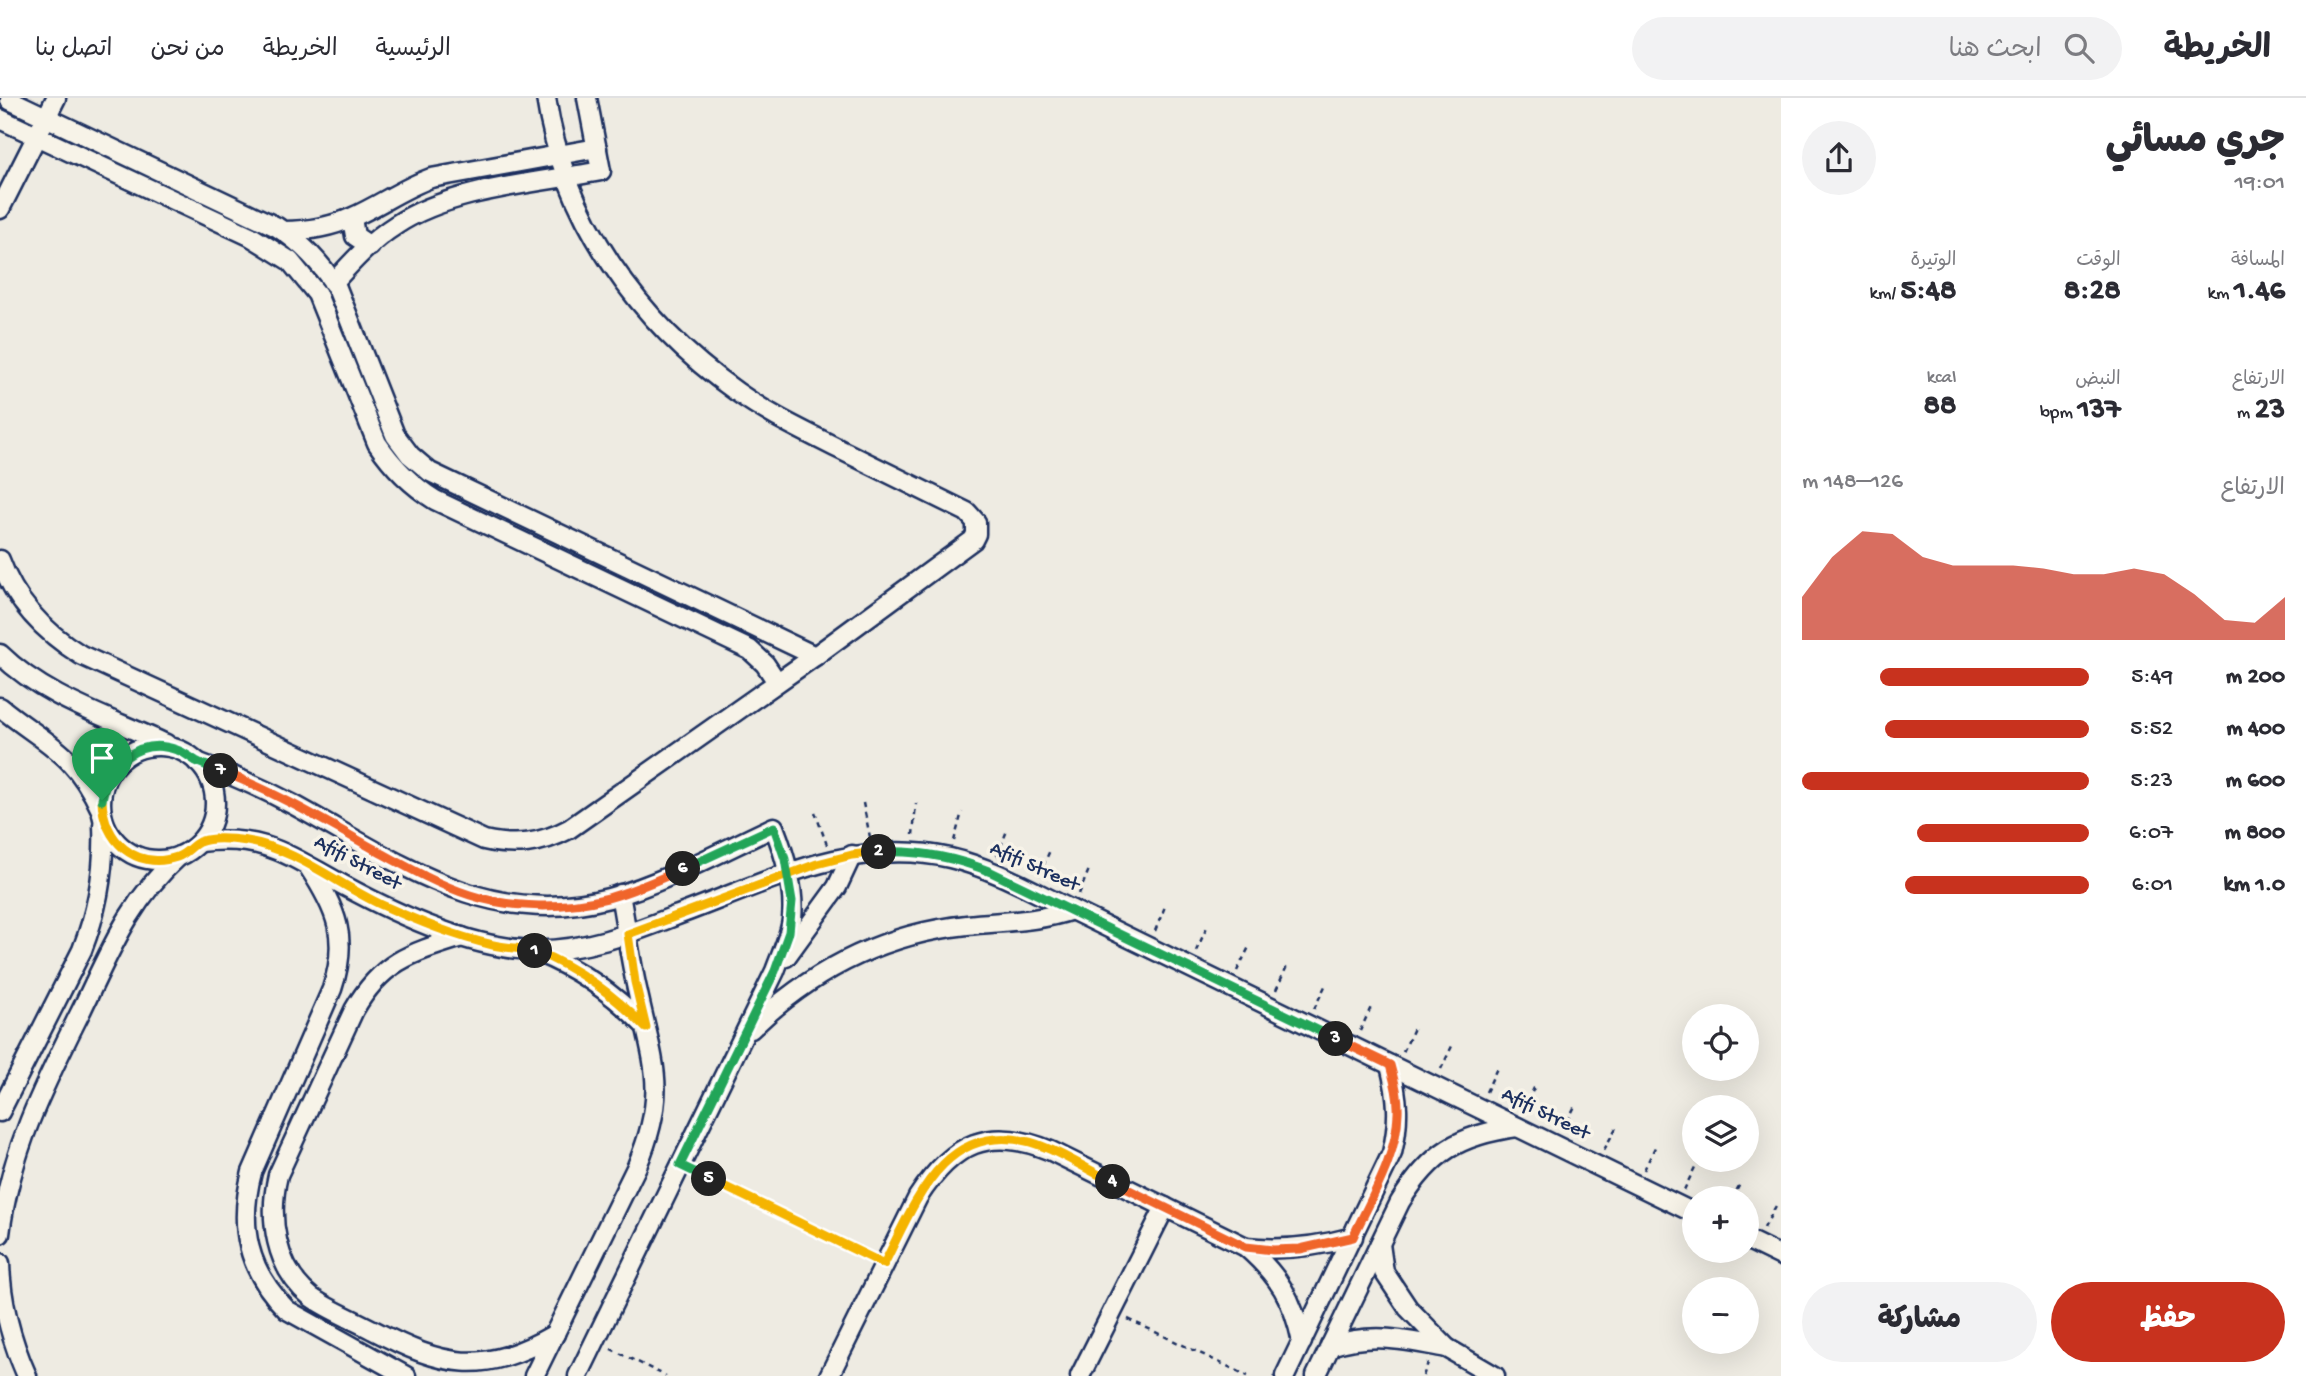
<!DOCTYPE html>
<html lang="ar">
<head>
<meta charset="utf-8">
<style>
  :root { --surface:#fff; --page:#f2f2f3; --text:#2b2b33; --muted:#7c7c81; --line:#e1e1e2; --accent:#c8321e }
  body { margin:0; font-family:"Gochi Hand","Playpen Sans Arabic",sans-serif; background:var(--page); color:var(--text); direction:rtl; height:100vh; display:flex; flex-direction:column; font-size:26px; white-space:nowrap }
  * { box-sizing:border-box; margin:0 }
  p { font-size:23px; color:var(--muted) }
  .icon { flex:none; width:38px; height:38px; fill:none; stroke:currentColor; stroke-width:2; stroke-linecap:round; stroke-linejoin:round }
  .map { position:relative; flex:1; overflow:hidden; direction:ltr }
  .details { display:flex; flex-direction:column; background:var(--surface); width:525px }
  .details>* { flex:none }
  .buttons { position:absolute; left:1682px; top:906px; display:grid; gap:14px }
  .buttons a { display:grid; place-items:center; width:77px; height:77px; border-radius:50%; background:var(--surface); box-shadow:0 7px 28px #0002; font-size:35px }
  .pin { position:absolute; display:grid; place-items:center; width:60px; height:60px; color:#fff; margin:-72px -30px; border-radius:50% 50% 50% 0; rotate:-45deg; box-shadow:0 0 7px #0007 }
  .pin .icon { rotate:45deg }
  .km { position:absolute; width:35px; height:35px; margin:-18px; border-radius:50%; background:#222; color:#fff; font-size:19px; line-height:35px; text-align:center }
  .round { display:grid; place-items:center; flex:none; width:74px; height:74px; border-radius:37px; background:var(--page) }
  .head { display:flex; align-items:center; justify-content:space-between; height:119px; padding:0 21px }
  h1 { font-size:38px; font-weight:800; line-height:52px }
  .figures { display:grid; grid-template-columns:repeat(3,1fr); gap:10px; height:119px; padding:7px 21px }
  .figures div { display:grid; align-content:center }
  .figures b { font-size:30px; font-weight:800 }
  .figures small { font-size:19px; font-weight:400 }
  .figures p { font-size:19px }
  .chart { height:196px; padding:14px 21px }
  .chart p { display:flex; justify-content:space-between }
  .chart svg { width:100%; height:126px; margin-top:7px; fill:var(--accent); opacity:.7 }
  .primary-button { display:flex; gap:14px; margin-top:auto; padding:14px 21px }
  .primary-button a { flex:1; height:80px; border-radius:42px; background:var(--accent); color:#fff; font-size:28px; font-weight:800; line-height:80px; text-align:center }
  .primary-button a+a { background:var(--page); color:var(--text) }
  ul { padding:0 21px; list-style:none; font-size:23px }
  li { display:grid; grid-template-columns:112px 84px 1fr; align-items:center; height:52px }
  li i { height:18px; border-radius:9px; background:var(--accent) }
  header { display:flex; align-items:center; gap:42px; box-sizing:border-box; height:98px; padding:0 35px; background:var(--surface); border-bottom:2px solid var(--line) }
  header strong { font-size:33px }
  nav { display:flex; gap:38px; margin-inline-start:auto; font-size:24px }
  .search { width:490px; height:63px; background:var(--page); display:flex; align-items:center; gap:18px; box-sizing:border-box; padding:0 24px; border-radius:38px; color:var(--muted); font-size:26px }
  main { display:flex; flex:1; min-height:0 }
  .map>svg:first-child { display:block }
</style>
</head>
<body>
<header>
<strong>الخريطة</strong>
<div class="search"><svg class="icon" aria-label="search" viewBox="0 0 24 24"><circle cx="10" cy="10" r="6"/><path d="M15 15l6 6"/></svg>ابحث هنا</div>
<nav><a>الرئيسية</a><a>الخريطة</a><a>من نحن</a><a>اتصل بنا</a></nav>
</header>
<main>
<section class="details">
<div class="head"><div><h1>جري مسائي</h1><p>19:01</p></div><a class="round"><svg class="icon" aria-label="share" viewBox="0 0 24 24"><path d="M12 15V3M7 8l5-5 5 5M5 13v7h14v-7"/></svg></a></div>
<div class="figures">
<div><p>المسافة</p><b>1.46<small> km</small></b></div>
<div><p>الوقت</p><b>8:28</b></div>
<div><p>الوتيرة</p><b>5:48<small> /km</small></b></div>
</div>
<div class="figures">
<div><p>الارتفاع</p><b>23<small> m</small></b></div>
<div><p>النبض</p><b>137<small> bpm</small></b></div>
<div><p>kcal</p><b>88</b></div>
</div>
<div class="chart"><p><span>الارتفاع</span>126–148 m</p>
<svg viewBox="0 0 160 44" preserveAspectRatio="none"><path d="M0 44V29L10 15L20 6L30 7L40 15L50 18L60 18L70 18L80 19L90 21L100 21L110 19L120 21L130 28L140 37L150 38L160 29V44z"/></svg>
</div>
<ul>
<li><b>200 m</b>5:49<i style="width:73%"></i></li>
<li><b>400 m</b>5:52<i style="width:71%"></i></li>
<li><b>600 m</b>5:23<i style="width:100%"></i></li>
<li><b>800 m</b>6:07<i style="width:60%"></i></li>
<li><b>1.0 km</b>6:01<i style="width:64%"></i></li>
</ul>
<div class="primary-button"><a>حفظ</a><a>مشاركة</a></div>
</section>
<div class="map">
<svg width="1781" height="1278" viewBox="0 0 1781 1278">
  <rect width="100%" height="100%" fill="#eeebe2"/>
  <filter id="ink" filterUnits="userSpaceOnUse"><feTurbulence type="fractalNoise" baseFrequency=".0143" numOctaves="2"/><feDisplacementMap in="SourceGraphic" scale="14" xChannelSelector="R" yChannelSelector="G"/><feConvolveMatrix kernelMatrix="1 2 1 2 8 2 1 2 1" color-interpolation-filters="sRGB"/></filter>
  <g filter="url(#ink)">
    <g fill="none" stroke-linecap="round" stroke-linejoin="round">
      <defs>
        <g id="minor">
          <path d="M 10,2 L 277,129 C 303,146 320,164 337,190 L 395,337 L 410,357 L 430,374 L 815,558"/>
          <path d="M 0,21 L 250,138 L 290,163 L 317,196 L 377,345 C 393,369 411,387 435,402 L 750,552 L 765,566 L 777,584"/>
          <path d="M 0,111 L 56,0"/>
          <path d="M 352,120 L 355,138 L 370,148"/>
          <path d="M 283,133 C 307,133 331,129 353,119 C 380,107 403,90 431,80 L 597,50"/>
          <path d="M 333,185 C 352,164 372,142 396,127 C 449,91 538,85 601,73 L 587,0"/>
          <path d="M 0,462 C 15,504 44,534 81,557 L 484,742 C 515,749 541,746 569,731 L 815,558 L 973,442 L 976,436 L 976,424 L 967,414 C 924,393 882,372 839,351 C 804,333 769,317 737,294 C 639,225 564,120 546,0"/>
          <path d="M 0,556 C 46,601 109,619 166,646"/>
          <path d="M 0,609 C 47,647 74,653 101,712"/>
          <circle cx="158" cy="705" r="57"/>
          <path d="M 197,664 C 230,676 262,690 294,707 C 395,762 486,832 609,800 C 666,784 720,754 774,729 C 785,757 795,791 792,821 C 790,839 781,856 775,873 L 578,1278"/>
          <path d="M 200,744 C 265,736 289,758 343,787 C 398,817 469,850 532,852 C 582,854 629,836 675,818 C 763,786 854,737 950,760 C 993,770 1032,793 1072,812 L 1694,1115"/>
          <path d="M 308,768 C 337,812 349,840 332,891 L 252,1074 C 238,1128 247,1172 287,1212 L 406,1278"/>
          <path d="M 462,839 C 411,855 382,863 354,912 L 278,1077 C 268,1120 275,1170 311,1199 C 329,1212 353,1221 373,1232 C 444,1269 482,1278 555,1236"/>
          <path d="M 539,855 C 581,872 614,896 645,928"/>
          <path d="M 786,859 L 837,789 L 852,757"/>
          <path d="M 751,931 C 811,873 883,836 967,827 C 1003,823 1037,824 1072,812"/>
          <path d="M 0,1014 L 82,852 C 98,811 105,771 103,727"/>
          <path d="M 0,1136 C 10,1053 45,985 82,911 C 110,853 130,802 179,758"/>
          <path d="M 1746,1141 L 1781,1158"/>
          <path d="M 1380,1146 L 1384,1174 L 1408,1210 L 1447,1250 L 1495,1278"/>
          <path d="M 1246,1149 C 1283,1153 1316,1149 1353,1139"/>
          <path d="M 0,1165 C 1,1204 11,1242 27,1278"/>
          <path d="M 1330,1248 C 1374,1234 1404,1242 1447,1250"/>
          <path d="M 534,1278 L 637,1068 C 669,992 653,966 637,891 C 630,860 626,828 620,796"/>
          <path d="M 829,1278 L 918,1099 C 953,1045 989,1027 1051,1053 L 1246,1149 C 1279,1178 1293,1201 1302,1244"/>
          <path d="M 1080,1278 L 1165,1109"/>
          <path d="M 1285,1278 L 1392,1055 C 1400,1021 1398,1000 1390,967"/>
          <path d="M 1316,1278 L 1400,1104 C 1431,1054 1459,1037 1517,1029"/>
        </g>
      </defs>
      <use href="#minor" stroke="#1b2f5e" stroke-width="23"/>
      <g stroke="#1b2f5e" stroke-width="2.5" stroke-dasharray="5 5" stroke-linecap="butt">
        <path d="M 863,705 L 870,739"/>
        <path d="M 815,714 L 827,747"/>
        <path d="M 913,737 L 916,705"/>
        <path d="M 954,743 L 962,714"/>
        <path d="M 997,758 L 1008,730"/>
        <path d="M 1039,777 L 1051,750"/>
        <path d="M 1079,796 L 1090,769"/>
        <path d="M 1155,833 L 1166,806"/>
        <path d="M 1196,853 L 1208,827"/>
        <path d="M 1237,873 L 1250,847"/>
        <path d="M 1276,892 L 1288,866"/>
        <path d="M 1314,911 L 1327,884"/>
        <path d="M 1360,933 L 1372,907"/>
        <path d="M 1403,954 L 1415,928"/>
        <path d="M 1441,971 L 1453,946"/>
        <path d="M 1486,994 L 1498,968"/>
        <path d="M 1523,1012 L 1536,986"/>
        <path d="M 1563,1032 L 1576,1006"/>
        <path d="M 1604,1052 L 1618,1026"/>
        <path d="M 1644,1072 L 1657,1045"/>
        <path d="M 695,1074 L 869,1159"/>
        <path d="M 1684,1092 L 1697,1065"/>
        <path d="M 1732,1101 L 1740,1086"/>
        <path d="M 1764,1130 L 1778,1104"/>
        <path d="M 1128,1221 L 1248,1278"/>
        <path d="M 611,1251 L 666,1278"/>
        <path d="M 1423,1278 L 1428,1265"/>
      </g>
      <use href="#minor" stroke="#f7f3e8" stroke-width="18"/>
    </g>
  </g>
  <g fill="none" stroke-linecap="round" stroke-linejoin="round" filter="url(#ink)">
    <defs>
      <path id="split-1" d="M 102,702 C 103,742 135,773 177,759 C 186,756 191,748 199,744 C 211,739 234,741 247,743 C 296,751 337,786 382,807 C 418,823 454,838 493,847 C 507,850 521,850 535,853"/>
      <path id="split-2" d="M 535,853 C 579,871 613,896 646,930 L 635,884 L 628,836 L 817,766 L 852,757 L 879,754"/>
      <path id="split-3" d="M 879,754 C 918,752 955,759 991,774 L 1336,941"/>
      <path id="split-4" d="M 1113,1084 L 1246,1149 L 1273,1152 L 1300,1151 L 1353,1139 C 1371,1100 1397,1059 1398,1015 C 1399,999 1394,982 1390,967 L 1336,941"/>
      <path id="split-5" d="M 709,1081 L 884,1166 C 915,1105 944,1022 1030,1044 C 1058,1052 1086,1071 1113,1084"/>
      <path id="split-6" d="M 683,771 L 774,729 L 785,761 L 792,803 L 789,834 L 775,873 L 680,1067 L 709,1081"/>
      <path id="split-7" d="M 221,673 C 275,694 324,723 374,751 C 405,768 436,786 470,797 C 513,811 565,811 608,800 C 634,793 658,782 683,771"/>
      <path id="split-8" d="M 102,702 C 108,666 139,638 177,652 C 184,654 189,659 196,663 C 204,667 213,670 221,673"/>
    </defs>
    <use href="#split-1" stroke="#fff" stroke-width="14"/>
    <use href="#split-2" stroke="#fff" stroke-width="14"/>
    <use href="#split-3" stroke="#fff" stroke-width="14"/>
    <use href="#split-4" stroke="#fff" stroke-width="14"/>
    <use href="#split-5" stroke="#fff" stroke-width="14"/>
    <use href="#split-6" stroke="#fff" stroke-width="14"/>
    <use href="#split-7" stroke="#fff" stroke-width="14"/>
    <use href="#split-8" stroke="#fff" stroke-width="14"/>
    <use href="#split-1" stroke="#f5b400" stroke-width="9"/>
    <use href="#split-2" stroke="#f5b400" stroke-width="9"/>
    <use href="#split-3" stroke="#22a559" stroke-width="9"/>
    <use href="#split-4" stroke="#f0652b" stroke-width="9"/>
    <use href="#split-5" stroke="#f5b400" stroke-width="9"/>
    <use href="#split-6" stroke="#22a559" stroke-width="9"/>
    <use href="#split-7" stroke="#f0652b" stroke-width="9"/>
    <use href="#split-8" stroke="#22a559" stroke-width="9"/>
  </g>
  <g text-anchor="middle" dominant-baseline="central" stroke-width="7" stroke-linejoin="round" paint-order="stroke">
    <g font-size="21" fill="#1b2f5e" stroke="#f7f3e8">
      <text transform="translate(357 766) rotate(28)">Afifi Street</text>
      <text transform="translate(1034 770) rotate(24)">Afifi Street</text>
      <text transform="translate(1545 1017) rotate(26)">Afifi Street</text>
    </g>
  </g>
</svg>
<div class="buttons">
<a><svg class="icon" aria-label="locate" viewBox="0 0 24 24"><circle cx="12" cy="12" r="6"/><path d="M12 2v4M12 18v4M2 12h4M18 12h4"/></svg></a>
<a><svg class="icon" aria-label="layers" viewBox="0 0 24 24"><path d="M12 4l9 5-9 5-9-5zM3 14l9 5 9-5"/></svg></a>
<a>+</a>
<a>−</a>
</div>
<div class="pin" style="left:102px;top:702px;background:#1e9e55"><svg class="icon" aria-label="arrive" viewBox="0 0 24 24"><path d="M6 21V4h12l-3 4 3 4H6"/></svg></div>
<b class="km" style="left:535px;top:853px">1</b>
<b class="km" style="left:879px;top:754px">2</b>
<b class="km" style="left:1336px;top:941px">3</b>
<b class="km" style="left:1113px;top:1084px">4</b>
<b class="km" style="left:709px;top:1081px">5</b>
<b class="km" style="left:683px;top:771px">6</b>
<b class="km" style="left:221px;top:673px">7</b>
</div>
</main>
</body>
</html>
